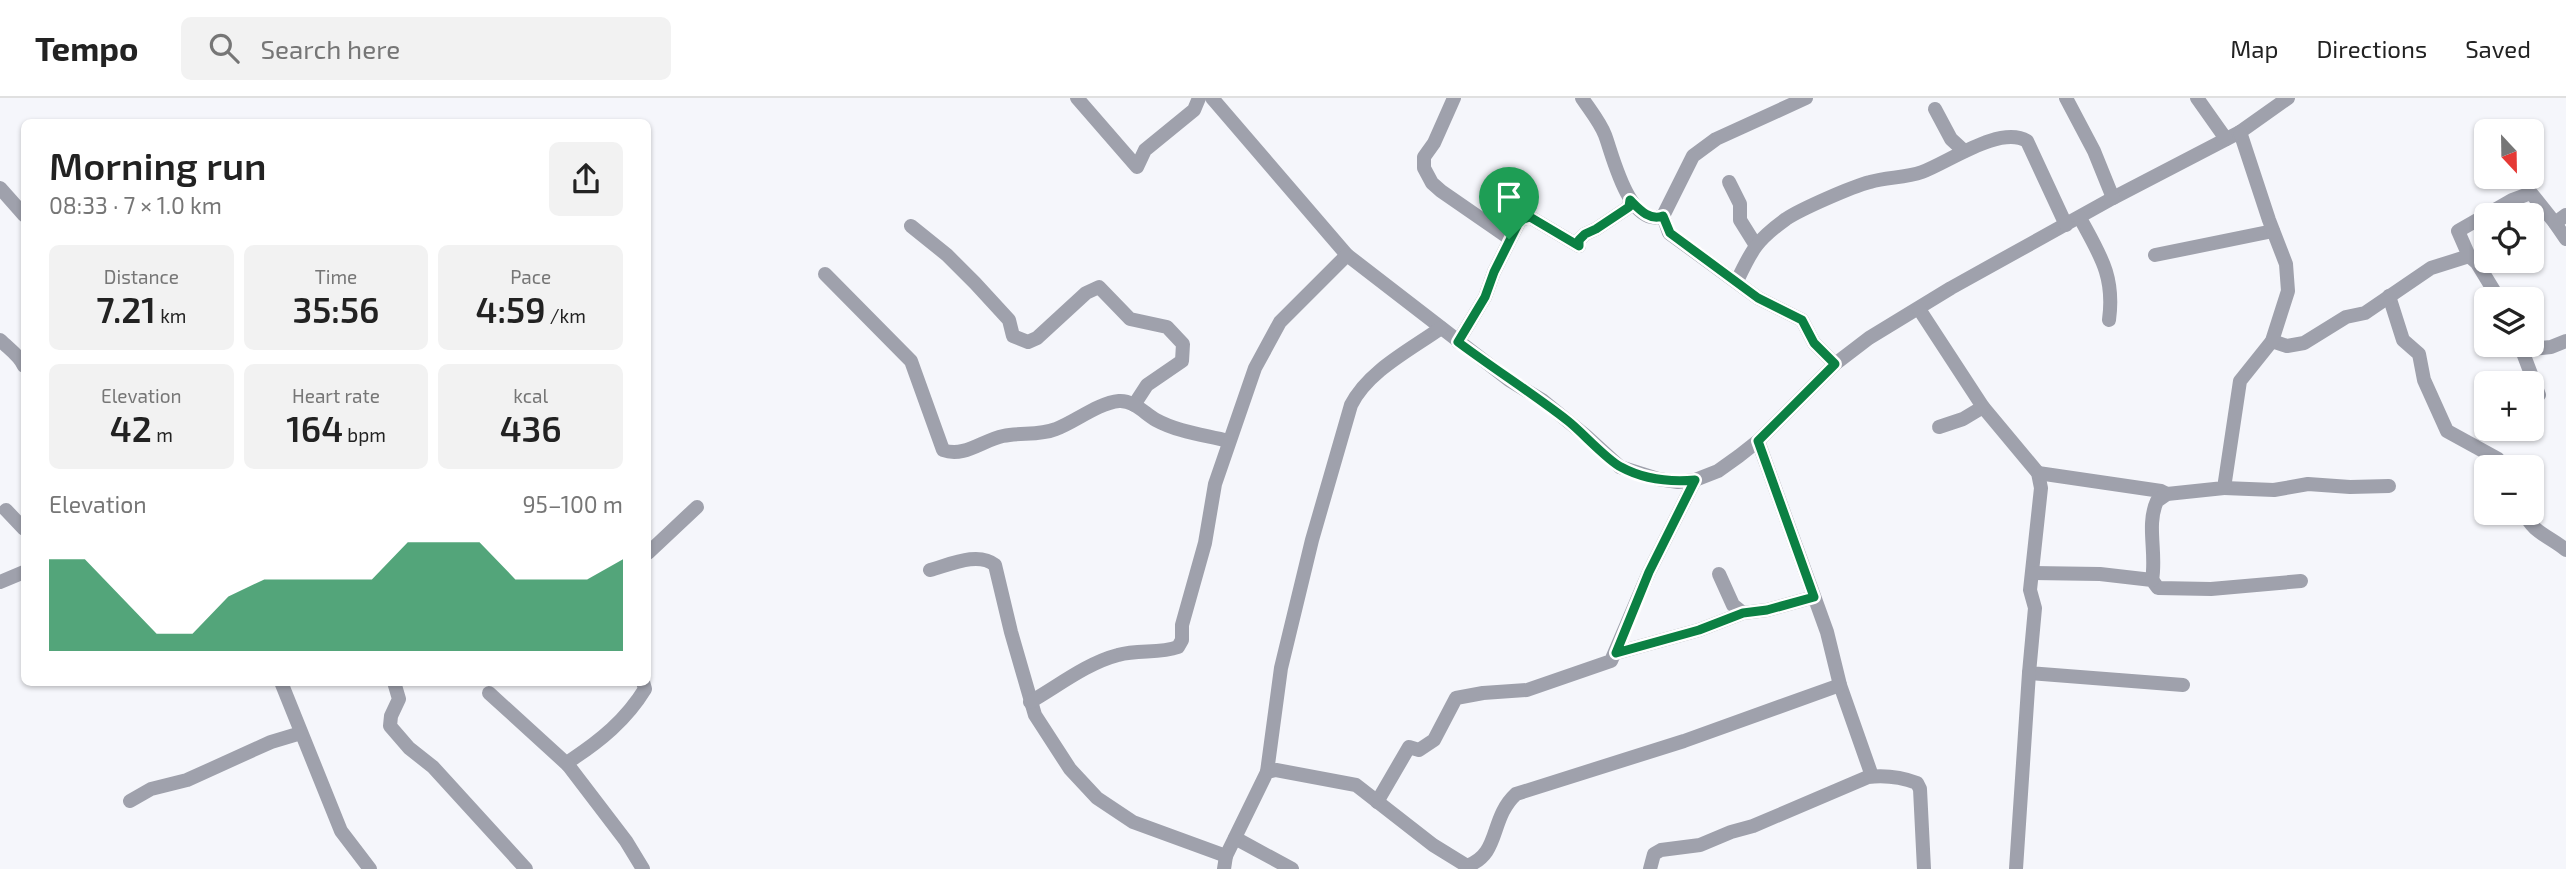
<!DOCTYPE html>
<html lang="en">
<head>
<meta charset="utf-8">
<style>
  :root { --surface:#fff; --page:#f2f2f2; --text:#222; --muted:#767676; --line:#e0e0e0; --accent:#0b8043 }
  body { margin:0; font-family:"Exo 2",sans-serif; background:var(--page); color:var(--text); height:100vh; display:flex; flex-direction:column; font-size:26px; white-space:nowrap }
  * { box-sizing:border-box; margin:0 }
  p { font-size:23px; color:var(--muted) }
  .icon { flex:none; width:38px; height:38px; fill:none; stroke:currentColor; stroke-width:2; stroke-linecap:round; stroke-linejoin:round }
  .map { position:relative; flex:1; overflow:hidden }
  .sheet { position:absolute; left:21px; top:21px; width:630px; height:567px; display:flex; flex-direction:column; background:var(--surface); border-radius:10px; box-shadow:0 2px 5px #0004 }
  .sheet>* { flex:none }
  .needle { width:46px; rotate:158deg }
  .buttons { position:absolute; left:2474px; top:21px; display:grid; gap:14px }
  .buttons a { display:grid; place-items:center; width:70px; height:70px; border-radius:10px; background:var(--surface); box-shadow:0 2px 5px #0004; font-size:35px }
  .pin { position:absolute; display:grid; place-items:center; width:60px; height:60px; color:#fff; margin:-72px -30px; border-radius:50% 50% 50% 0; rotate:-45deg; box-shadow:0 0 7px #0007 }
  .pin .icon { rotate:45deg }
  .round { display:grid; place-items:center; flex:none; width:74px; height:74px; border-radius:10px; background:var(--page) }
  .headline { display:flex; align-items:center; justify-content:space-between; height:119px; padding:0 28px }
  h1 { font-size:38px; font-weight:600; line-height:52px }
  .figures { display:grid; grid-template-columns:repeat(3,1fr); gap:10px; height:119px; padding:7px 28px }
  .figures div { display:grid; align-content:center; border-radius:10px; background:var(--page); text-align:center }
  .figures b { font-size:35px; font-weight:600 }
  .figures small { font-size:19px; font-weight:400 }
  .figures p { font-size:19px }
  .chart { height:196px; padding:14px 28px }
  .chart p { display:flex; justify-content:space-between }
  .chart svg { width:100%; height:126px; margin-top:7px; fill:var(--accent); opacity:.7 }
  header { display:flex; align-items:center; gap:42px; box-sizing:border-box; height:98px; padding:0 35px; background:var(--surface); border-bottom:2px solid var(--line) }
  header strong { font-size:33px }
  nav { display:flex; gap:38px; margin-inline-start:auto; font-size:24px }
  .search { width:490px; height:63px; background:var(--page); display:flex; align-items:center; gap:18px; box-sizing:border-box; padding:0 24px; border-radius:10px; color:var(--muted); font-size:26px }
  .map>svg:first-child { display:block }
</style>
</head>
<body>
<header>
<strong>Tempo</strong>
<div class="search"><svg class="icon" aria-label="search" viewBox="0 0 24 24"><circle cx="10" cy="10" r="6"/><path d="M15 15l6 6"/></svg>Search here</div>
<nav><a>Map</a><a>Directions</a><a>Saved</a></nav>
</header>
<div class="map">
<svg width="2566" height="771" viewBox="0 0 2566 771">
  <rect width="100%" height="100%" fill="#f5f6fb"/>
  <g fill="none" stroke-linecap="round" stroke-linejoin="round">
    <g stroke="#9fa1ac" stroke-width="14">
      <path d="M 1077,0 L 1137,69 L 1145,52 L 1194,12 L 1199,0"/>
      <path d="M 1212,0 L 1347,157 L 1509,282 L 1542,302 L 1586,338 L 1620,369 L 1658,381 L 1678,384 L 1695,382 L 1718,373 L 1739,358 L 1758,343 L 1835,266 L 1869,240 L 1951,190 L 2113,100 L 2240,34 L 2288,0"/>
      <path d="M 1454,0 L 1434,45 L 1424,59 L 1424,70 L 1432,85 L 1441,93 L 1509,140"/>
      <path d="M 1582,0 C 1590,12 1600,24 1605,37 C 1613,58 1629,130 1663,118"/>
      <path d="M 1806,0 L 1716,41 L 1693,58 L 1663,118 L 1669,135 L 1758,200 L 1802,222 L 1814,245 L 1835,266"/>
      <path d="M 2066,0 L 2094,53 L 2113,100"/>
      <path d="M 2197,0 L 2226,41"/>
      <path d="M 1935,11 L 1951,41 L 1964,53"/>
      <path d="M 1729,84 L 1740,106 L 1740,122 L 1755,146"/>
      <path d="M 0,90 L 24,117"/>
      <path d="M 2080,120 C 2100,157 2115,178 2109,222"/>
      <path d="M 2555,125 L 2566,141"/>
      <path d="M 911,128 L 947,157 L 975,185 L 1009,222 L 1013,238 L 1028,244 L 1037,240 L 1086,195 L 1099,189 L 1130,221 L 1167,229 L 1183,246 L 1182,263 L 1147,287 L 1134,307"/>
      <path d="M 2155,157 L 2273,133"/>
      <path d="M 2469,158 L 2477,165 L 2499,201"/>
      <path d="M 825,176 L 911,263 L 943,352 C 964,360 983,342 1003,338 C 1021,334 1039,338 1056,331 C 1075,324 1098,305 1119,303 C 1134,302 1145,316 1156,322 C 1178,334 1205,337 1228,343"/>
      <path d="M 1737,183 C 1752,151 1757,142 1786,121 C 1801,111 1851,89 1870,84 C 1887,79 1905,80 1922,74 C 1949,64 2000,27 2027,43 L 2066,127"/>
      <path d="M 2389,198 L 2403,242 L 2419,256 L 2424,282 L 2447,333 L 2498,361 L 2505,369"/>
      <path d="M 1919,211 L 1983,309 L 2038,375 L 2041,390 L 2030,492 L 2035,510 L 2029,575 L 2183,587"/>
      <path d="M 0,242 C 9,251 19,257 24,268"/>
      <path d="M 2272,243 L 2287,248 L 2304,245 L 2346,219 L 2365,215 L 2431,170 L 2469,158 L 2458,133 L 2512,102 L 2531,95 L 2555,125 L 2566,117"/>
      <path d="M 1458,244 L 1485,199 L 1494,174 L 1520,122 L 1530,119 L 1579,148 L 1579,142 L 1585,136 L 1596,131 L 1629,109 L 1630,102"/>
      <path d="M 2520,247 L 2539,297"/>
      <path d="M 2522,252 L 2551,249 L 2566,243"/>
      <path d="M 1939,329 L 1963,321 L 1983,309"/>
      <path d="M 1758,343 L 1827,534 L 1840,587 L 1872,678"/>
      <path d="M 2038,375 L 2161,393 L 2167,396"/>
      <path d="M 2224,390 L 2274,392 L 2308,386 L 2350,389 L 2389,388"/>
      <path d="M 6,412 L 24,431"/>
      <path d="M 2525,415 C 2531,434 2551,439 2566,452"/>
      <path d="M 648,455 L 697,409"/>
      <path d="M 930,472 C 949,467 978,453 995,467 L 1011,534 L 1035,617 L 1070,671 L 1097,700 L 1133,724 L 1226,758"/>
      <path d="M 2033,475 L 2100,476 L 2152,482 L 2158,490 L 2211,491 L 2301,483"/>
      <path d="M 1719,476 L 1733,507 L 1743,515"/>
      <path d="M 2152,482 C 2157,455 2146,427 2157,403 L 2167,396 L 2224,390 L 2240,283 L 2272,243 L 2288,193 L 2286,166 L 2269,122 L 2240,34"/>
      <path d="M 0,484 L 24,474"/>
      <path d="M 1616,555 L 1699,532 L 1743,515 L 1767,512 L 1814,499"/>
      <path d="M 281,584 L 341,733 L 370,771"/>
      <path d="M 394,584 L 399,601 L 391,618 L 390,628 L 409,650 L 433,669 L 526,771"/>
      <path d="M 643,584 L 645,591 C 626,622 600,643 571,662 L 568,667 L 626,743 L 643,771"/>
      <path d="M 489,595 L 568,667"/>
      <path d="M 1030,604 C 1058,588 1087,565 1118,557 C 1138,551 1159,556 1178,549 L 1182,542 L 1182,527 L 1205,445 L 1215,386 L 1255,270 L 1280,224 L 1347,157"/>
      <path d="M 1267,674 L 1281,570 L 1312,442 L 1351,307 C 1368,273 1410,252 1441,230"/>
      <path d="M 130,703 L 151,691 L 187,682 L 271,644 L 301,635"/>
      <path d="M 1377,704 L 1409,649 L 1419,652 L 1434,642 L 1456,600 L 1483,595 L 1527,592 L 1611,563 L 1649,474 L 1695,382"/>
      <path d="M 1235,740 L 1292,771"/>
      <path d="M 1224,771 L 1226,758 L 1267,674 L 1276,672 L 1356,687 L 1433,747 L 1467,768 C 1501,756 1489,721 1516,696 L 1684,643 L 1840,587"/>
      <path d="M 1650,771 L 1654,756 L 1661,752 L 1700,747 L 1731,734 L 1753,728 L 1868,679 C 1885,677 1901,679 1917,685 L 1920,691 L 1924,771"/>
      <path d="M 2016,771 L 2029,575"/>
    </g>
  </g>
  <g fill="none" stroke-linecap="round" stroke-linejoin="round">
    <defs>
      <path id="route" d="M 1630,102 C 1639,111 1649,123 1663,118 L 1670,135 L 1758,200 L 1802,222 L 1814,245 L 1835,266 L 1758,343 L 1814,499 L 1767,512 L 1743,515 L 1699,532 L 1616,555 L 1649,474 L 1695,382 C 1671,384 1643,381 1621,369 C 1607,362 1582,334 1568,323 C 1532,295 1494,271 1458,244 L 1485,199 L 1494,174 L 1520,122 L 1530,119 L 1579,148 L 1579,142 L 1585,136 L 1596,131 L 1629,109 Z"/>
    </defs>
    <use href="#route" stroke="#fff" stroke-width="14"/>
    <use href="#route" stroke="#0b8043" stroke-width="9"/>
  </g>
</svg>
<div class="buttons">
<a><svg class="needle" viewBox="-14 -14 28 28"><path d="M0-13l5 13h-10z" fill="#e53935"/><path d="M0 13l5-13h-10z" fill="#767676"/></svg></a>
<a><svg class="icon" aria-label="locate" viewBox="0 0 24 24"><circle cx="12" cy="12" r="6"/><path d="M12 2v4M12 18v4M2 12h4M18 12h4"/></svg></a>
<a><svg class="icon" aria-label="layers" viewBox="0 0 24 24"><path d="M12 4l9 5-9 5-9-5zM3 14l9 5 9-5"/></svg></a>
<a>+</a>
<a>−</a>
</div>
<div class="pin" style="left:1509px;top:141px;background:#1e9e55"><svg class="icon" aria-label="arrive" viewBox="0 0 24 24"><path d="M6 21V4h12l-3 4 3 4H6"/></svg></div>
<section class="sheet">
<div class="headline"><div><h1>Morning run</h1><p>08:33 · 7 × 1.0 km</p></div><a class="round"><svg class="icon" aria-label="share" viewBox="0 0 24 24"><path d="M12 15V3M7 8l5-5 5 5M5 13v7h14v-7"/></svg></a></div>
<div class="figures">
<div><p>Distance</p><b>7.21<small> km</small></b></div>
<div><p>Time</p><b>35:56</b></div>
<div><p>Pace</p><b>4:59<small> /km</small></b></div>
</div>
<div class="figures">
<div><p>Elevation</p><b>42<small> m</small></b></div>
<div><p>Heart rate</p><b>164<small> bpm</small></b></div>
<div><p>kcal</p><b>436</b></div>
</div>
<div class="chart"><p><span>Elevation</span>95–100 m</p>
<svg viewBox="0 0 160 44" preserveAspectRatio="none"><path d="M0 44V12L10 12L20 25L30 38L40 38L50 25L60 19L70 19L80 19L90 19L100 6L110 6L120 6L130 19L140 19L150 19L160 12V44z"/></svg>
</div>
</section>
</div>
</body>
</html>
